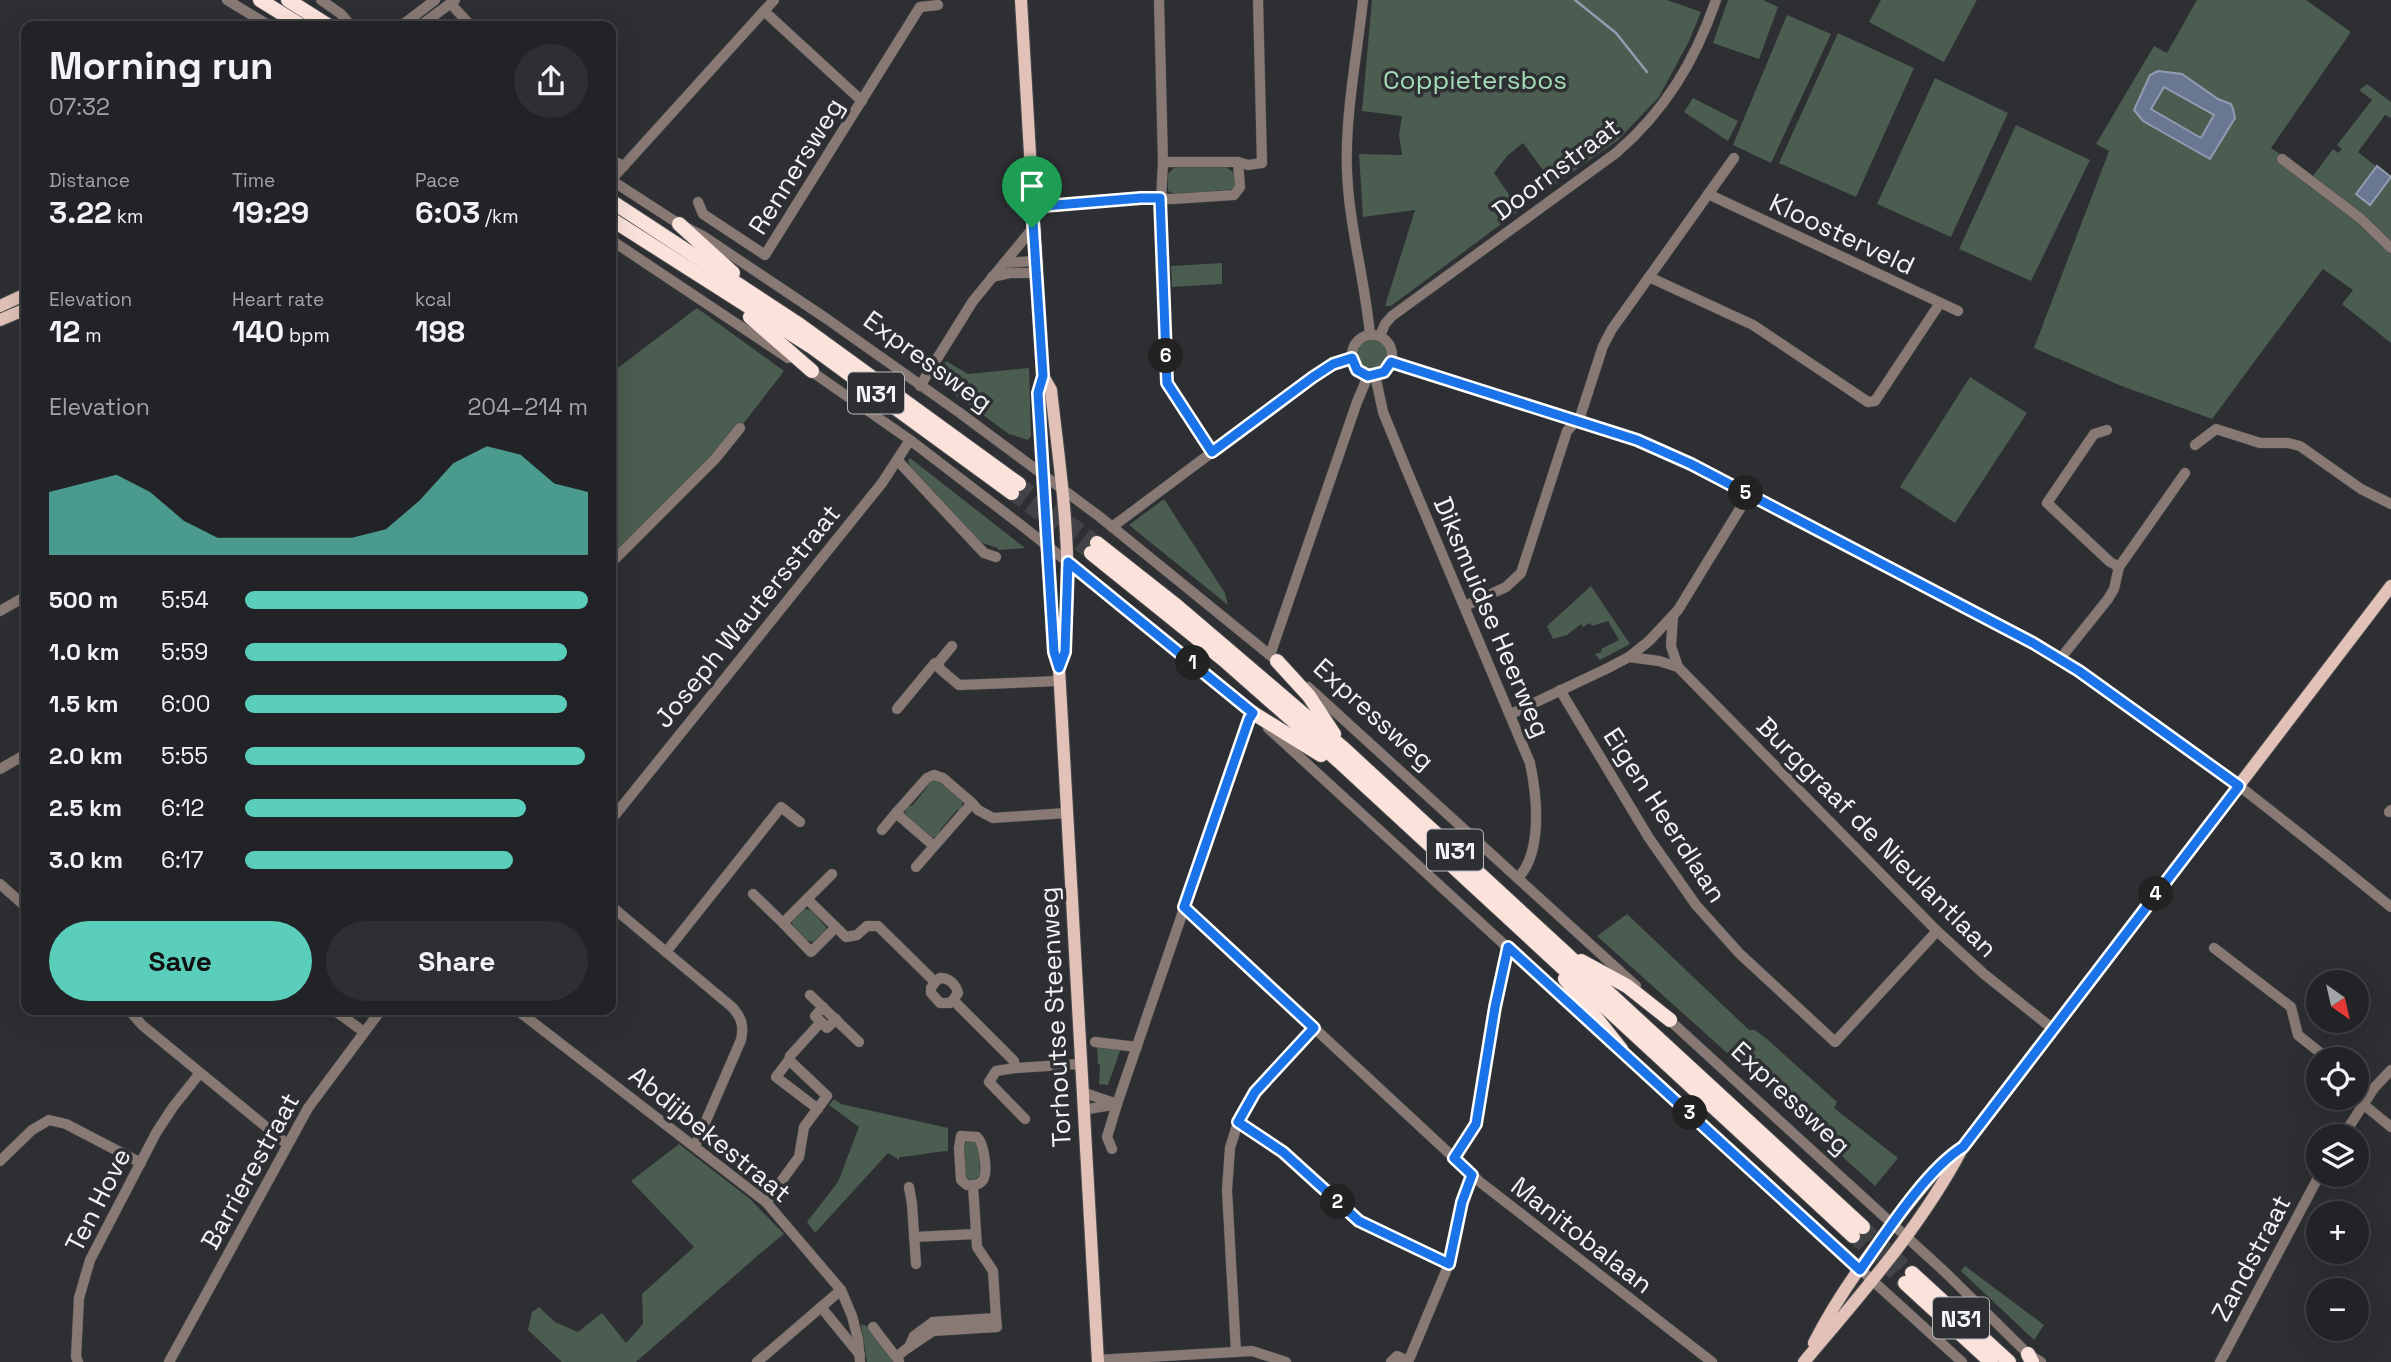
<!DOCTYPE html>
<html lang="en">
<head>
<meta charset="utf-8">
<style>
  :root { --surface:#222326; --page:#2e2f32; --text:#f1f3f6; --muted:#a2a4a7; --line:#3f4043; --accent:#5bcebb }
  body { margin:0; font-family:"Space Grotesk",sans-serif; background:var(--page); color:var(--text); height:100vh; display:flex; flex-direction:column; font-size:26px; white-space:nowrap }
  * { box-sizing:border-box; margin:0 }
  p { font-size:23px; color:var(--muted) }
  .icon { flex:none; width:38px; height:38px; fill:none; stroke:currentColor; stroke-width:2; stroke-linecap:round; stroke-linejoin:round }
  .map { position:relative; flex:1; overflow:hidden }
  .side { position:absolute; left:21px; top:21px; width:595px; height:994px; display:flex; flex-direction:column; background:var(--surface); border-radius:14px; box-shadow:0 7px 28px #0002,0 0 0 2px var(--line) }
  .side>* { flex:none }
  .needle { width:46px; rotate:146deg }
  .buttons { position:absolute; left:2306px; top:970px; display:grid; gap:14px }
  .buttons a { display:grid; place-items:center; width:63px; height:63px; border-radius:50%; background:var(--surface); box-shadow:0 7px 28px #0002,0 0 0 2px var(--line); font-size:35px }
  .pin { position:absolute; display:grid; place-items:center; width:60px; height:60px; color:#fff; margin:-72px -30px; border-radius:50% 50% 50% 0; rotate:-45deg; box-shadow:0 0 7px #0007 }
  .pin .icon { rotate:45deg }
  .km { position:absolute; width:35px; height:35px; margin:-18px; border-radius:50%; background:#222; color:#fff; font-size:19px; line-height:35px; text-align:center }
  .round { display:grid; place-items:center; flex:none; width:74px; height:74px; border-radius:37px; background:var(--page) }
  .summary { display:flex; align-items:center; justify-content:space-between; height:119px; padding:0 28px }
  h1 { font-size:38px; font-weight:700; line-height:52px }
  .metrics { display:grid; grid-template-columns:repeat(3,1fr); gap:10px; height:119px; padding:7px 28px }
  .metrics div { display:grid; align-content:center }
  .metrics b { font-size:30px; font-weight:700 }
  .metrics small { font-size:19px; font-weight:400 }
  .metrics p { font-size:19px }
  .chart { height:196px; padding:14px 28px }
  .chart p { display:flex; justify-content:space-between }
  .chart svg { width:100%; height:126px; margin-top:7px; fill:var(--accent); opacity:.7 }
  .cta { display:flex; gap:14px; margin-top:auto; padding:14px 28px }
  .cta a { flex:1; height:80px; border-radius:42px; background:var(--accent); color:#111; font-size:28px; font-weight:700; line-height:80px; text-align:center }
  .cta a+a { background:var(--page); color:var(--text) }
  ul { padding:0 28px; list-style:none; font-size:23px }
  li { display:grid; grid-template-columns:112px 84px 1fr; align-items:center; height:52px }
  li i { height:18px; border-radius:9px; background:var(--accent) }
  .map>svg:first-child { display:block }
</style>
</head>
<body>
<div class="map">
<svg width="2391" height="1362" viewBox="0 0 2391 1362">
  <rect width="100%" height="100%" fill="#2d2f32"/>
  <g fill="#4b5c50">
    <path d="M 1372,0 L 1667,0 L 1701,12 L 1689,41 L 1659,97 L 1618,140 L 1554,185 L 1523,143 L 1507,156 L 1494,173 L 1520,210 L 1391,306 L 1385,306 L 1415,210 L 1363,217 L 1359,154 L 1402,155 L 1399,135 L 1402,116 L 1362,111 Z"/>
    <path d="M 1728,0 L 1763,0 L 1778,7 L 1759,59 L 1713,43 Z"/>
    <path d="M 1881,0 L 1977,0 L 1944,62 L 1869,22 Z"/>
    <path d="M 2197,0 L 2306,0 L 2351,32 L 2271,148 L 2313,176 L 2333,149 L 2338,153 L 2342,149 L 2337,145 L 2372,100 L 2359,90 L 2367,84 L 2391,102 L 2391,118 L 2385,115 L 2358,152 L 2391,178 L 2391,343 L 2342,304 L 2353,290 L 2323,269 L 2212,419 L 2119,385 L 2034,348 L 2109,151 L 2096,144 L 2154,46 L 2167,53 Z"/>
    <path d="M 1787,15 L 1831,34 L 1771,163 L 1733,145 Z"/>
    <path d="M 1838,33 L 1914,68 L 1856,197 L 1779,163 Z"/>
    <path d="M 1935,78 L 2008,113 L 1951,237 L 1877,204 Z"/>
    <path d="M 1693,98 L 1738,121 L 1728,141 L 1684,112 Z"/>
    <path d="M 2016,125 L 2090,160 L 2031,281 L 1959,249 Z"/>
    <path d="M 1222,164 L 1234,173 L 1237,183 L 1233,189 L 1176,195 L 1168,191 L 1168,174 L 1175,167 Z"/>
    <path d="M 1222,263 L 1222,284 L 1172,287 L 1171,266 Z"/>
    <path d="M 697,308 L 784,371 L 740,428 L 712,459 L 611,560 L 611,373 Z"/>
    <circle cx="1373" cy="355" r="17"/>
    <path d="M 946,361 L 968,374 L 1029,368 L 1031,436 L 1028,440 L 1009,434 L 936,381 Z"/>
    <path d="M 1970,377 L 2027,413 L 1955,523 L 1900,487 Z"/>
    <path d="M 910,458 L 1025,548 L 998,550 L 998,548 L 980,542 L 911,468 L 908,461 Z"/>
    <path d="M 1164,499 L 1225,593 L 1228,605 L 1129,525 Z"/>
    <path d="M 1591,586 L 1630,644 L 1600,660 L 1595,654 L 1602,652 L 1601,649 L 1619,640 L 1608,621 L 1592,626 L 1590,623 L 1583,627 L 1581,624 L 1567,635 L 1553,639 L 1547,626 Z"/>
    <path d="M 939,779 L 963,800 L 961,810 L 957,810 L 940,830 L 940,834 L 933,838 L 905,814 L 907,806 L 912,806 L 928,786 L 928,782 Z"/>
    <path d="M 804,909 L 811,910 L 826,927 L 826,930 L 813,942 L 806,940 L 792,924 L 793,919 Z"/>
    <path d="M 1627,914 L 1749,1030 L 1755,1030 L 1767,1039 L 1837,1102 L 1834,1108 L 1898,1158 L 1875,1186 L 1597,936 Z"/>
    <path d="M 1097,1045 L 1121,1048 L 1108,1085 L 1099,1084 L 1100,1064 L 1098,1064 Z"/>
    <path d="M 834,1099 L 841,1104 L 948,1128 L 948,1151 C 931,1152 917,1156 899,1157 L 899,1160 L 888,1153 L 815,1233 L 807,1222 L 838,1182 L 859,1127 L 829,1105 Z"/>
    <path d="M 967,1142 L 974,1142 L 979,1147 L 980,1175 L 975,1180 L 968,1179 L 964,1174 L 963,1147 Z"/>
    <path d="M 679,1144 L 750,1199 L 784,1234 L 763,1251 L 636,1362 L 562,1362 L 528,1330 L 532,1312 L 539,1307 L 555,1322 L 578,1332 L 602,1313 L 626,1343 L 643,1324 L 642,1294 L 694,1247 L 631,1181 Z"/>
    <path d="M 1965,1266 L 2044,1325 L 2034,1340 L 1961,1271 Z"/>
    <path d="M 861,1324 L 871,1328 L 893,1362 L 867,1362 Z"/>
  </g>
  <g fill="#697793" stroke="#929cb1" stroke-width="2" fill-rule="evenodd">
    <path d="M 2158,71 L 2182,74 L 2218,99 L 2231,104 L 2233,109 L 2235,118 L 2210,159 L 2143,121 L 2134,110 L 2150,75 ZM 2164,87 L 2214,115 L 2201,138 L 2151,109 Z"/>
    <path d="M 2377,166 L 2391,177 L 2370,205 L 2356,194 Z"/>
  </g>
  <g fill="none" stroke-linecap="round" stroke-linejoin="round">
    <path stroke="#929cb1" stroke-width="2.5" d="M 1575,0 L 1616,33 L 1647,72"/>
    <g stroke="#414346" stroke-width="14" stroke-dasharray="14 7" stroke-linecap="butt">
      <path d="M 1019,484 L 1097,543"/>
      <path d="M 1012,493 L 1091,553"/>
      <path d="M 1863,1227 L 1912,1273"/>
      <path d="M 1853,1236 L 1905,1283"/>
    </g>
    <defs>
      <g id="minor">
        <path d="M 227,0 L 270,26"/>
        <path d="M 321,0 L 341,14 L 351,26"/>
        <path d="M 1159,0 L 1163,162 L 1160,219 L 1167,383 L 1212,452"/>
        <path d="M 1363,0 C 1357,56 1345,114 1347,171 C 1349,226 1365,280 1370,335"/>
        <path d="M 451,4 L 471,26"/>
        <path d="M 764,11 L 862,101"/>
        <path d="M 401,26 L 435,0"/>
        <path d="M 420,26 L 455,0"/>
        <path d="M 25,66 L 26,67"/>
        <path d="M 2282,159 L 2360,218 L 2391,248"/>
        <path d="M 611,160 L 624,166"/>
        <path d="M 1163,162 L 1238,162 L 1248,165 L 1262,163 L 1258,0"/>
        <path d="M 611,180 L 679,224 L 703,236 L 827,319 L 960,413 L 1100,517 L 1281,664"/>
        <path d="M 611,180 L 774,0"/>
        <path d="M 1708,194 L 1958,311"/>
        <path d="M 698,202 L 703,214 L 765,255 L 920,7 L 938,5"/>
        <path d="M 1032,207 L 1141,198 L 1172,199 L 1234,195 L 1240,187 L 1238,162"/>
        <path d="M 611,240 L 788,358"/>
        <path d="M 1004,263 L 1035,261"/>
        <path d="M 992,277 L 1010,273 L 1036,273"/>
        <path d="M 1649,277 L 1753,325 L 1868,402 L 1875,401 L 1940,303"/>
        <circle cx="1372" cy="355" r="20"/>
        <path d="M 1380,336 L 1385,324 L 1392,316 L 1616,153 C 1665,111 1695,61 1716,0"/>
        <path d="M 1391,362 L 1664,450 L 2033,643 C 2160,719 2276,814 2391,907"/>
        <path d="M 808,369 L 910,440 L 1021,525 L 1156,632 L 1257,717"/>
        <path d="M 1375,375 L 1383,412 L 1405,466 L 1530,763 C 1537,796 1543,852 1518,878"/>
        <path d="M 920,386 L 973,301 L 1033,228"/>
        <path d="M 2107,430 L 2094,434 L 2047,503 L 2110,562 L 2119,567"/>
        <path d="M 2195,445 L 2216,429 L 2260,443 L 2288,443 L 2300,446 L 2361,489 L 2391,504"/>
        <path d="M 897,460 L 984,553 L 996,557"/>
        <path d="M 1112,527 L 1313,377 L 1333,364 L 1352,358"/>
        <path d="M 611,563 L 715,459 L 740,428"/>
        <path d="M 1465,606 L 1506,587 L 1521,573 L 1567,431 L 1580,417 L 1603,346 L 1612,329 L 1734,158"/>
        <path d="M 0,611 L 26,596"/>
        <path d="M 1673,617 L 1671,646 L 1678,667"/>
        <path d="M 952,646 L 938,663 L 940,669 L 959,685 L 1059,681"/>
        <path d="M 1270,655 L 1357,402 L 1368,376"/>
        <path d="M 1629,657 L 1659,661 L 1678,667 L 1937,931 L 1984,974 L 2053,1029"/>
        <path d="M 2060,659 L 2108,599 L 2114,589 L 2119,567 L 2185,473"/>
        <path d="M 1308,687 L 1636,986"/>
        <path d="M 1560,690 L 1649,838 L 1696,905 L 1739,953 L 1835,1042 L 1937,931"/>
        <path d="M 897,709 L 935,663 L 938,663"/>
        <path d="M 1511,714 L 1608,668 L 1629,657 L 1649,641 L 1678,610 L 1749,494"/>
        <path d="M 1268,728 L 1605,1037"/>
        <path d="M 0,769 L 26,754"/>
        <path d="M 2389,812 L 2391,810"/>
        <path d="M 611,820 L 882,483 L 910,440"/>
        <path d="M 882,830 L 896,813"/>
        <path d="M 934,846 L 896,813 L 927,778 L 934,775 L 943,778 L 972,803"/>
        <path d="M 916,867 L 972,803 L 978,810 L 993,818 L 1066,813"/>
        <path d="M 0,884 L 26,907"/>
        <path d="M 753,894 L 783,923"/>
        <path d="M 807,899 L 832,874"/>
        <path d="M 611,906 L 732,1007 C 742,1018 744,1026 741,1040 L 695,1146"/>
        <path d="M 1184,907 L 1480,1182 L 1712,1362"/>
        <path d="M 835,928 L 811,952 L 783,923 L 807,899 L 846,937 L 857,935 L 867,926 L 878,926 L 935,982 L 931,988 L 931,993 L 940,1003 L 950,1003 L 953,1000"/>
        <path d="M 2214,948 L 2291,1007 L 2298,1035 L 2328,1059"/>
        <path d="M 666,952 L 781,807 L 800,822"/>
        <path d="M 935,982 L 940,978 C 949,977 956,985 958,993 L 953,1000 L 1014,1061 L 1015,1068 L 996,1071 L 989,1082 L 1025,1119"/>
        <path d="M 810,995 L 859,1042"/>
        <path d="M 129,1010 L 142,1025 L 287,1144"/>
        <path d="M 334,1010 L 364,1032"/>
        <path d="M 517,1010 L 766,1202 L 841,1290 L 852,1316 L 858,1339 L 860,1362"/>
        <path d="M 1666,1017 L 1946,1273 L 2028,1354 L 2041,1362"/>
        <path d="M 821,1022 L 815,1016 L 823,1007"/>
        <path d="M 1095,1042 L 1137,1047"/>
        <path d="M 1616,1047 L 1962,1362"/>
        <path d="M 789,1060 L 776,1077 L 818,1109"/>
        <path d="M 1015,1068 L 1080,1064"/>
        <path d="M 2357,1082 L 2371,1092"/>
        <path d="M 1082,1092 L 1117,1104"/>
        <path d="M 2363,1104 L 2391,1127"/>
        <path d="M 1083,1110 L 1117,1104"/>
        <path d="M 1238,1122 L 1283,1152 L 1359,1221 L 1449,1264"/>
        <path d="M 2343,1136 L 2374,1088 L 2391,1070"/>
        <path d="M 1112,1149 L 1107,1137 L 1117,1104 L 1249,719 L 1253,713"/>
        <path d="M 1454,1158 L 1476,1124 L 1495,1007 L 1508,947"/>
        <path d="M 0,1161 L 32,1130 L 49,1120 L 66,1124 L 141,1163"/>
        <path d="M 909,1187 L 912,1204 L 916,1264"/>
        <path d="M 766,1202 L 799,1157 L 804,1127 L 827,1096 L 789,1060 L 790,1056 L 821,1022 L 827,1028 L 836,1019"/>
        <path d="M 914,1237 L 976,1234"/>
        <path d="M 821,1307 L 860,1355"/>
        <path d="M 873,1327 L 899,1361"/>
        <path d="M 909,1347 L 933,1331 L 997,1327 L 996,1318"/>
        <path d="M 1236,1352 L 1227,1190 L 1230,1148 L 1238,1122 L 1255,1092 L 1314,1028"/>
        <path d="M 896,1357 L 909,1347 L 914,1336 L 933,1322 L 996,1318 L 993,1271 L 977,1247 L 973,1185 C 978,1184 980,1184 983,1180 C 988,1172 984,1143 977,1137 L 961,1136 L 959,1148 L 961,1180 L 967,1185 L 973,1185"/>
        <path d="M 1097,1360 L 1252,1351 L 1286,1362"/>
        <path d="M 78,1362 L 76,1357 L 79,1298 L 90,1260 L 156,1133 L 173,1107 L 200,1073"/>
        <path d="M 169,1362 L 308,1108 L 381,1010"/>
        <path d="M 757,1362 L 841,1290"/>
        <path d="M 1391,1362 L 1397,1356 L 1408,1361"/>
        <path d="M 1408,1362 L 1449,1264 L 1462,1202 L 1473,1176"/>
        <path d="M 2220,1362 L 2320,1174"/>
      </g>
      <g id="major">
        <path d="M 1021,0 L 1043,376 L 1038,393 L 1054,652 L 1059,668 L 1098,1362"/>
        <path d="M 0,306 L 26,294"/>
        <path d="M 0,320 L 26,309"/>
        <path d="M 1043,376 L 1051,390 C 1059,462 1070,532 1067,605 C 1066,627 1066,647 1059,668"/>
        <path d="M 1814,1343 C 1840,1291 1878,1242 1914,1197 C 1930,1178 1942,1160 1963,1147"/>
        <path d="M 1804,1362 C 1862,1293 1921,1227 1963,1147 L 2391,586"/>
      </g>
      <g id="highway">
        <path d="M 260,0 L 302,26"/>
        <path d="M 288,0 L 329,26"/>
        <path d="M 611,201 L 797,323 L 1019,484"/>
        <path d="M 611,219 L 812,347 L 1012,493"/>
        <path d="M 679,224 L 733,273"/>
        <path d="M 750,317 L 812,371"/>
        <path d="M 1097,543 L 1177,606 L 1342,747 L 1863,1227"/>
        <path d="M 1091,553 L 1224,660 L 1342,764 L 1853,1236"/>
        <path d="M 1277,661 L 1309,696 L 1334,734"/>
        <path d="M 1253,713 L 1321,755"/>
        <path d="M 1581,961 L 1627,986 L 1670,1020"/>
        <path d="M 1565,979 L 1621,1049"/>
        <path d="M 1912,1273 L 2009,1362"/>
        <path d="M 1905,1283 L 1991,1362"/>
        <path d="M 2028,1354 L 2032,1362"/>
      </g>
    </defs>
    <use href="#minor" stroke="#494b4d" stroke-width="11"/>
    <use href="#major" stroke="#494b4d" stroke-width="14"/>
    <use href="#highway" stroke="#494b4d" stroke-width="16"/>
    <use href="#minor" stroke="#887974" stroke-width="10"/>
    <use href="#major" stroke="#e2c2b8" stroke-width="12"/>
    <use href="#highway" stroke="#fbe3dc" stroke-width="14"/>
  </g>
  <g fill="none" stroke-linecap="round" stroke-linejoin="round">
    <defs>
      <path id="route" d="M 1141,198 L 1160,198 L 1167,383 L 1212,452 L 1313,377 L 1333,364 L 1352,358 L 1357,370 L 1368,376 L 1384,372 L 1391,362 L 1637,440 L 1691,464 L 2033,643 L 2079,671 L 2239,786 L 1963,1147 C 1926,1170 1886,1233 1860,1270 L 1508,947 L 1495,1007 L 1476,1124 L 1454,1158 L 1472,1175 L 1462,1202 L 1449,1264 L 1359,1221 L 1283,1152 L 1238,1122 L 1255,1092 L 1314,1028 L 1184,907 L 1249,719 L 1253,713 L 1068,562 L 1065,652 L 1059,668 L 1054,652 L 1038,393 L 1043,376 L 1032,207 Z"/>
    </defs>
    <use href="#route" stroke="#fff" stroke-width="14"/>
    <use href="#route" stroke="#1a73e8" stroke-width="9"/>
  </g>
  <g text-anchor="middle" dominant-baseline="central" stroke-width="7" stroke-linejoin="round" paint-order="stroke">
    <g fill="#2d2f32" stroke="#b7b9bb" stroke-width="2">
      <rect x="848" y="372.5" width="56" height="41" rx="5"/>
      <rect x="1427" y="829.5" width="56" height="41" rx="5"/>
      <rect x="1933" y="1297.5" width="56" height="41" rx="5"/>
    </g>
    <g font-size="24" font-weight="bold" fill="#f2f4f6">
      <text x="876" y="393">N31</text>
      <text x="1455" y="850">N31</text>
      <text x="1961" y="1318">N31</text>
    </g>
    <g font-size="26" fill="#a4dbb5" stroke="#2d2f32">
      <text x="1475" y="80">Coppietersbos</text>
    </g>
    <g font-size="26" fill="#f2f4f6" stroke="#2d2f32">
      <text transform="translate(796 166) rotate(-58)">Rennersweg</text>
      <text transform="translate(1556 169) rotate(-37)">Doornstraat</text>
      <text transform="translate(1842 234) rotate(25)">Kloosterveld</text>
      <text transform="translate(928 361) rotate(36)">Expressweg</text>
      <text transform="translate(747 616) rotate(-51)">Joseph Wautersstraat</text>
      <text transform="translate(1492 617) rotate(67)">Diksmuidse Heerweg</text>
      <text transform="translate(1374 714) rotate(42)">Expressweg</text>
      <text transform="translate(1665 815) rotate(57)">Eigen Heerdlaan</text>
      <text transform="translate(1877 837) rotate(45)">Burggraaf de Nieulantlaan</text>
      <text transform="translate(1055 1017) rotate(-93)">Torhoutse Steenweg</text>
      <text transform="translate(1791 1098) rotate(43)">Expressweg</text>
      <text transform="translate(710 1134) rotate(39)">Abdijbekestraat</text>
      <text transform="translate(250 1171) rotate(-61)">Barrierestraat</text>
      <text transform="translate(98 1200) rotate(-63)">Ten Hove</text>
      <text transform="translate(1582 1235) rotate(38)">Manitobalaan</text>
      <text transform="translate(2251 1258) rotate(-62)">Zandstraat</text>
    </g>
  </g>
</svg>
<div class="buttons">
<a><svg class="needle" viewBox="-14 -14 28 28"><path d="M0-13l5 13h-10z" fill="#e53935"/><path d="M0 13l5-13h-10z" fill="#a2a4a7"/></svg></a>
<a><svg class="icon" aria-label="locate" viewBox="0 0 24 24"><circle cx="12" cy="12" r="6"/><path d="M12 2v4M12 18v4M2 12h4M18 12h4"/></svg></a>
<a><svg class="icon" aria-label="layers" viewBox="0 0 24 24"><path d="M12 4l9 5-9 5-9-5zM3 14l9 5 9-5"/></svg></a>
<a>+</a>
<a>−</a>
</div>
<div class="pin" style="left:1032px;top:228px;background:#1e9e55"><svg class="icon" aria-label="arrive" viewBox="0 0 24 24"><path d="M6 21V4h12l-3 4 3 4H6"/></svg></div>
<b class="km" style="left:1193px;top:663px">1</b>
<b class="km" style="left:1338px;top:1202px">2</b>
<b class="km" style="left:1690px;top:1113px">3</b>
<b class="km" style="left:2156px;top:894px">4</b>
<b class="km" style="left:1746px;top:493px">5</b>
<b class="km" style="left:1166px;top:356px">6</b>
<section class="side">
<div class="summary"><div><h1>Morning run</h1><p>07:32</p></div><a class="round"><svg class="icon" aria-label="share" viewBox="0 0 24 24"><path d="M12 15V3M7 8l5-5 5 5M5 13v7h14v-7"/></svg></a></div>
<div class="metrics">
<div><p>Distance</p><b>3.22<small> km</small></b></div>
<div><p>Time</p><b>19:29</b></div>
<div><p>Pace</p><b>6:03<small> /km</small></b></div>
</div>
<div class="metrics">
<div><p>Elevation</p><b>12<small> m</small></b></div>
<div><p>Heart rate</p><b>140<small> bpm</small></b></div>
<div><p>kcal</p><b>198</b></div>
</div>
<div class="chart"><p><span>Elevation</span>204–214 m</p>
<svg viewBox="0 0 160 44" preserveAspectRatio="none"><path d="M0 44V22L10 19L20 16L30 22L40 32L50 38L60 38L70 38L80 38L90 38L100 35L110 25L120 12L130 6L140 9L150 19L160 22V44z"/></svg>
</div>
<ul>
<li><b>500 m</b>5:54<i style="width:100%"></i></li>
<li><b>1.0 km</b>5:59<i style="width:94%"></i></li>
<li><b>1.5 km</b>6:00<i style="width:94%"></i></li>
<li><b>2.0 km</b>5:55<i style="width:99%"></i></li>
<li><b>2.5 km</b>6:12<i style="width:82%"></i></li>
<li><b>3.0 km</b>6:17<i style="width:78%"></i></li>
</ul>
<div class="cta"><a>Save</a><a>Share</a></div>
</section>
</div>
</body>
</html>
